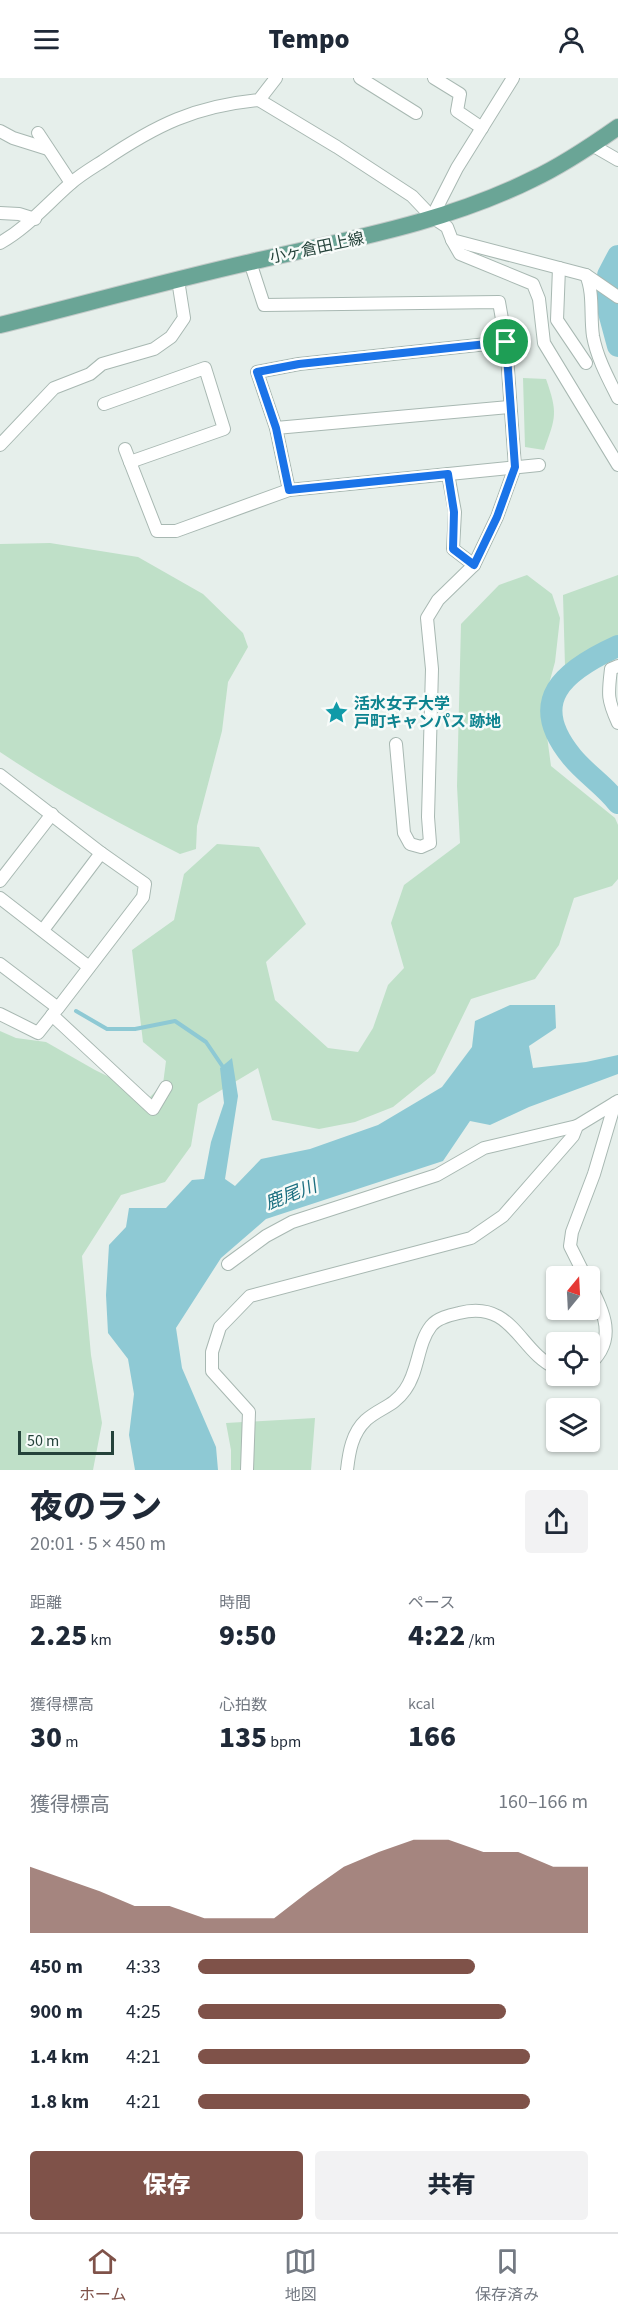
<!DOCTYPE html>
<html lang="ja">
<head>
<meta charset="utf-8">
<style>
  :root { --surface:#fff; --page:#f2f2f3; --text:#1f2937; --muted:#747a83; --line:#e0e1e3; --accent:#7f5249 }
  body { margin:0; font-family:"Source Sans 3","Noto Sans JP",sans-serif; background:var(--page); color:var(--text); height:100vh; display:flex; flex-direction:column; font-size:22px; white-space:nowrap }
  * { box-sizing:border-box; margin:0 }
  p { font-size:20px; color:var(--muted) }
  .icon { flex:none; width:33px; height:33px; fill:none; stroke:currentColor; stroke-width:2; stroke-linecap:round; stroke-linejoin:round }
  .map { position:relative; height:1392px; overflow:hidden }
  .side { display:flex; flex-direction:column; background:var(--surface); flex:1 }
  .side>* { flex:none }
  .needle { width:39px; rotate:18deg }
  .fabs { position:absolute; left:546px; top:1188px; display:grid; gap:12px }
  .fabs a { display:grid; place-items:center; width:54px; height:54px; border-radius:6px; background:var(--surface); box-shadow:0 2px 4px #0004; font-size:30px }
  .scale { position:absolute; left:18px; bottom:15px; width:96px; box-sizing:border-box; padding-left:6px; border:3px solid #24423a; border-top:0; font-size:16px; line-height:21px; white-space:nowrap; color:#24423a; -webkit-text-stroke:4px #f7fbf9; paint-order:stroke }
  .pin { position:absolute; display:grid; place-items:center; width:51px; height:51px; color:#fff; margin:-26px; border:3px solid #fff; border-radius:50%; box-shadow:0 2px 6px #0007 }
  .round { display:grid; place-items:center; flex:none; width:63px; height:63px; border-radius:6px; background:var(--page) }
  .summary { display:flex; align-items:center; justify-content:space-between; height:102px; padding:0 30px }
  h1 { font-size:33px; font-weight:800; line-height:45px }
  .figures { display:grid; grid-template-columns:repeat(3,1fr); gap:9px; height:102px; padding:6px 30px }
  .figures div { display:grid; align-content:center }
  .figures b { font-size:30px; font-weight:800 }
  .figures small { font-size:16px; font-weight:400 }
  .figures p { font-size:16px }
  .chart { height:168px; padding:12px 30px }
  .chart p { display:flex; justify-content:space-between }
  .chart svg { width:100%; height:108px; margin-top:6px; fill:var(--accent); opacity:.7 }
  .cta { display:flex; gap:12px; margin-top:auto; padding:12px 30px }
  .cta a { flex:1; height:69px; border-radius:6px; background:var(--accent); color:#fff; font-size:24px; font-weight:800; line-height:69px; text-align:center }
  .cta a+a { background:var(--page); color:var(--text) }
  ul { padding:0 30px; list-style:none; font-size:20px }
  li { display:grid; grid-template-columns:96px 72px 1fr; align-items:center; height:45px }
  li i { height:15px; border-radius:8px; background:var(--accent) }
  header { display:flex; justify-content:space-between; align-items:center; height:78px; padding:0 30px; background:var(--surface); font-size:27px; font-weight:800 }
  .tab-bar { display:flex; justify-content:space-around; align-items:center; height:84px; border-top:2px solid var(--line); background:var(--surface); font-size:16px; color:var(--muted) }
  .tab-bar a { display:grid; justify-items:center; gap:3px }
  .tab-bar .selected { color:var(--accent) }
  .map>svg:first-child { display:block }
</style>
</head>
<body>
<header><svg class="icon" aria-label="menu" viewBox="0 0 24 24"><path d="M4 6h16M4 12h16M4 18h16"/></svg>Tempo<svg class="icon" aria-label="person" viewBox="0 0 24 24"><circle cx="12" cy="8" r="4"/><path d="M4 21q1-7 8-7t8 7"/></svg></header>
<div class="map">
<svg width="618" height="1392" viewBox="0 0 618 1392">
  <rect width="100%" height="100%" fill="#e6efeb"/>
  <g fill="#bfe0c8">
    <path d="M 523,300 L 546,301 C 558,335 556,339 544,372 L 525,369 Z"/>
    <path d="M 50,465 L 138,479 L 203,516 L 243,555 L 248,569 L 228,604 L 222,653 L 197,748 L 196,771 L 180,776 C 118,745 58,713 0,674 L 0,466 Z"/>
    <path d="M 527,497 L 552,516 L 560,540 L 555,584 L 543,628 L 551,688 L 615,740 L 618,747 L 618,801 L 612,808 L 574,820 L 559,867 L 535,901 L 471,921 L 435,995 L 393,1029 L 355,1044 L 319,1051 L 272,1042 L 258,990 L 198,1026 L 191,1068 L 165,1104 L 121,1117 L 82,1178 L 91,1277 L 102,1345 L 93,1392 L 0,1392 L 0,953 L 16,960 L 46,964 L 95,992 L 150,1019 L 163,1006 L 166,983 L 143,964 L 132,872 L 174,842 L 184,796 L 217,766 L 259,769 L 306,846 L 266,884 L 275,922 L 328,970 L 358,974 L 373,950 L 388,907 L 404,890 L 391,845 L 404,807 L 460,765 L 457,708 L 461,546 L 499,507 Z"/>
    <path d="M 618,497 L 618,558 L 565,588 L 563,517 Z"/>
    <path d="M 315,1340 L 311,1392 L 231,1392 L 231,1372 L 226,1345 Z"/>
  </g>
  <path fill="#8ec9d4" d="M 510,927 L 555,927 L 556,950 L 529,968 L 533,990 L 586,984 L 618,977 L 618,996 L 529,1029 L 490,1047 L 470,1043 L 443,1083 L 266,1141 L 221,1180 L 176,1250 L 182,1290 L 216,1369 L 218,1392 L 135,1392 L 129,1357 L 134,1316 L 128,1281 L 108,1255 L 106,1217 L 109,1167 L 126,1149 L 129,1130 L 166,1130 L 192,1102 L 204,1101 L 211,1064 L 224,1025 L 220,990 L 232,980 L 238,1018 L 225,1101 L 235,1108 L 261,1081 L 310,1071 L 378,1047 L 442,1009 L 472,969 L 475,943 Z"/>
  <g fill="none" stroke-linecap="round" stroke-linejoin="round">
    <path stroke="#8ec9d4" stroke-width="4" d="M 76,933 L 107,951 L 135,951 L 175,943 L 206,964 L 225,992"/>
    <g stroke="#8ec9d4" stroke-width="22">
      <path d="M 618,178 L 608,197 L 608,231 L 618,268"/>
      <path d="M 618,568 C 563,593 526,623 572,679 C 586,696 605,708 618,725"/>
    </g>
    <defs>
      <g id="minor">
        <path d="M 360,0 L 416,35"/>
        <path d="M 434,0 L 460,16 L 457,33 L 482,50"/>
        <path d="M 259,22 L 337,69 L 412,118 L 432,139 L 447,149 L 452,162 L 586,197 L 618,219"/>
        <path d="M 0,53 L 13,60 L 48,71"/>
        <path d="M 38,55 L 71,105"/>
        <path d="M 592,67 L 618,82"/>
        <path d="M 0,135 L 19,136 L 35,141"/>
        <path d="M 432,139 L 457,90 L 513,0"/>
        <path d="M 452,162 L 460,176 L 533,206 L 539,221 L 544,265 L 618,387"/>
        <path d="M 0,165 C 28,149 46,127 70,106 C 80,97 92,90 103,83 C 156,47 195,28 259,22 L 276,0"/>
        <path d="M 250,184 L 264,227 L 499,224 L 506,264 L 515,389 L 497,439 L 474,487 L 438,522 L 427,540 L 432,591 L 428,739 L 430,765 L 421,769 L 410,766 L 404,755 L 396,666"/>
        <path d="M 559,190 L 557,242 L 586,285"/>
        <path d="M 586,197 C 594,215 590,238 593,258 C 597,280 608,300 618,320"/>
        <path d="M 104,326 L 205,290 L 224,351 L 130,384 L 157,453 L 176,453 L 289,412 L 539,387"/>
        <path d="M 276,350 L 509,329"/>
        <path d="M 0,367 L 54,310 L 90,296 L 102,286 L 154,271 L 171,259 L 184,240 L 178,202"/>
        <path d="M 125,371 L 130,384"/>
        <path d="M 448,396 L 455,434 L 453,471 L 474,487"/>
        <path d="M 289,412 L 276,350 L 257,294 L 299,286 L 506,264"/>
        <path d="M 618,588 L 611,591 C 608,616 607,621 618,645"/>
        <path d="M 0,697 L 101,775 L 145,806 L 143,819 L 58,930 L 0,886"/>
        <path d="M 0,803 L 52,736"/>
        <path d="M 0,820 L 89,889"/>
        <path d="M 43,852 L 101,775"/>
        <path d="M 0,936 L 38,955 L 57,931"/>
        <path d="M 52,937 L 153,1031 L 166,1009"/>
        <path d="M 228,1186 L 266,1158 L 292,1144 L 437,1097 L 484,1070 L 577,1048"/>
        <path d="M 585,1198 L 570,1168 L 572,1154 L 594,1096 L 615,1025"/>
        <path d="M 590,1207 C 604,1235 617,1261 590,1286"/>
        <path d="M 247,1392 L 249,1334 L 212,1293 L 212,1274 L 220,1249 L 250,1218 L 471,1160 L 503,1138 L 573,1058 L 577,1048 L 618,1023"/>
        <path d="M 347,1392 C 349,1374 352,1355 366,1342 C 381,1329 393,1329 405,1312 C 419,1293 417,1266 431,1248 C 437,1240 450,1237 459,1235 C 513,1221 519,1274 556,1290"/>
      </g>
      <path id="major" d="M 0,247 C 84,226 167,203 251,184 C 346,162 445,145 533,101 C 563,87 591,68 618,49"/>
    </defs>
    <use href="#minor" stroke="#a8b8b2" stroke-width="14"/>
    <use href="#major" stroke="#c2cac8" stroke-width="18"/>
    <use href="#minor" stroke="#fff" stroke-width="12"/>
    <use href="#major" stroke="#6aa596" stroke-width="16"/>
  </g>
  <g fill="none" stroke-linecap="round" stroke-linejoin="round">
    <defs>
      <path id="route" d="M 506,264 L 515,389 L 497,439 L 474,487 L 453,471 L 454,434 L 448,396 L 289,412 L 276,350 L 257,294 L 299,286 Z"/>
    </defs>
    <use href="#route" stroke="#fff" stroke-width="12"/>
    <use href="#route" stroke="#1a73e8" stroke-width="8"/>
  </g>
  <defs>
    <symbol id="sight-bare" viewBox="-9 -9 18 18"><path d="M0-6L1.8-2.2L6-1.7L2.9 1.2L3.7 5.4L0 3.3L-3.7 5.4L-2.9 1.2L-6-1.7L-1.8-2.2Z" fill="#0f9aa8" stroke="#f7fbf9" stroke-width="2.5" paint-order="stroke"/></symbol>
  </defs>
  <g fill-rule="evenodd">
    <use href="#sight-bare" x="320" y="618" width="33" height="33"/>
  </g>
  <g text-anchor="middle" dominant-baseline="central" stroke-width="5" stroke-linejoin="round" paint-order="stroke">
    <g font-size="16" fill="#24423a" stroke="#f7fbf9">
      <text transform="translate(317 170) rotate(-12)">小ヶ倉田上線</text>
    </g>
    <g font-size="16" font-weight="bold" fill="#0d838f" stroke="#f7fbf9" text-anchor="start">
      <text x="354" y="626">活水女子大学<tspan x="354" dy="18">戸町キャンパス 跡地</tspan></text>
    </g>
    <g font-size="18" font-style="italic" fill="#1c6f80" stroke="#f7fbf9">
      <text transform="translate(291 1117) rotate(-21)">鹿尾川</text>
    </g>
  </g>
</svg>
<div class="fabs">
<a><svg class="needle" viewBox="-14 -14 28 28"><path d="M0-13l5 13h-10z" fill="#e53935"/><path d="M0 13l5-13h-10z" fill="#747a83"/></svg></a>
<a><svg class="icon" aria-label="locate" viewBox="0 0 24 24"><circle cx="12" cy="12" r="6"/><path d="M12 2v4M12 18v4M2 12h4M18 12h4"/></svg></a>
<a><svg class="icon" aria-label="layers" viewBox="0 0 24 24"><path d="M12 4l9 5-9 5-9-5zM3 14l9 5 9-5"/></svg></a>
</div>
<div class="scale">50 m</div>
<div class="pin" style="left:506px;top:264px;background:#1e9e55"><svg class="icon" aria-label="arrive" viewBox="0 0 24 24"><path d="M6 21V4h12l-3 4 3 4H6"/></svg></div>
</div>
<section class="side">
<div class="summary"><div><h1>夜のラン</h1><p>20:01 · 5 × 450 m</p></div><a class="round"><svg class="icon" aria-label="share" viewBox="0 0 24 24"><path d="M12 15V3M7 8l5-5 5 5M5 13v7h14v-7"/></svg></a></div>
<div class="figures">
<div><p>距離</p><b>2.25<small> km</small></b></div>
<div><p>時間</p><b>9:50</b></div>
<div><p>ペース</p><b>4:22<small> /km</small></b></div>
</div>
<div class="figures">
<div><p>獲得標高</p><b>30<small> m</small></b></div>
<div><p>心拍数</p><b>135<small> bpm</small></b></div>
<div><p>kcal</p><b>166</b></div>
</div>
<div class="chart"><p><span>獲得標高</span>160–166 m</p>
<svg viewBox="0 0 160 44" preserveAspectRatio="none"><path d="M0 44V17L10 22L20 27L30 33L40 33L50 38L60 38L70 38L80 27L90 17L100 11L110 6L120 6L130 11L140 11L150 17L160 17V44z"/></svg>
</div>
<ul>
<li><b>450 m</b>4:33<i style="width:71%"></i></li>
<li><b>900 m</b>4:25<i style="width:79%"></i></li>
<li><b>1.4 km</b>4:21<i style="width:85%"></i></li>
<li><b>1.8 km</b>4:21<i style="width:85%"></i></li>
</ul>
<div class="cta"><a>保存</a><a>共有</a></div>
</section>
<nav class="tab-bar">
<a class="selected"><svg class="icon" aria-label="home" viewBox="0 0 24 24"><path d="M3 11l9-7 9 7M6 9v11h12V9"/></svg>ホーム</a>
<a><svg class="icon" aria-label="map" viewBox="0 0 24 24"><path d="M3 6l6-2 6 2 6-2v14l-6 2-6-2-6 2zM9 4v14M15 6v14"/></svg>地図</a>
<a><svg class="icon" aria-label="saved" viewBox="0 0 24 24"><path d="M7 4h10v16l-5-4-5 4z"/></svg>保存済み</a>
</nav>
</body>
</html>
